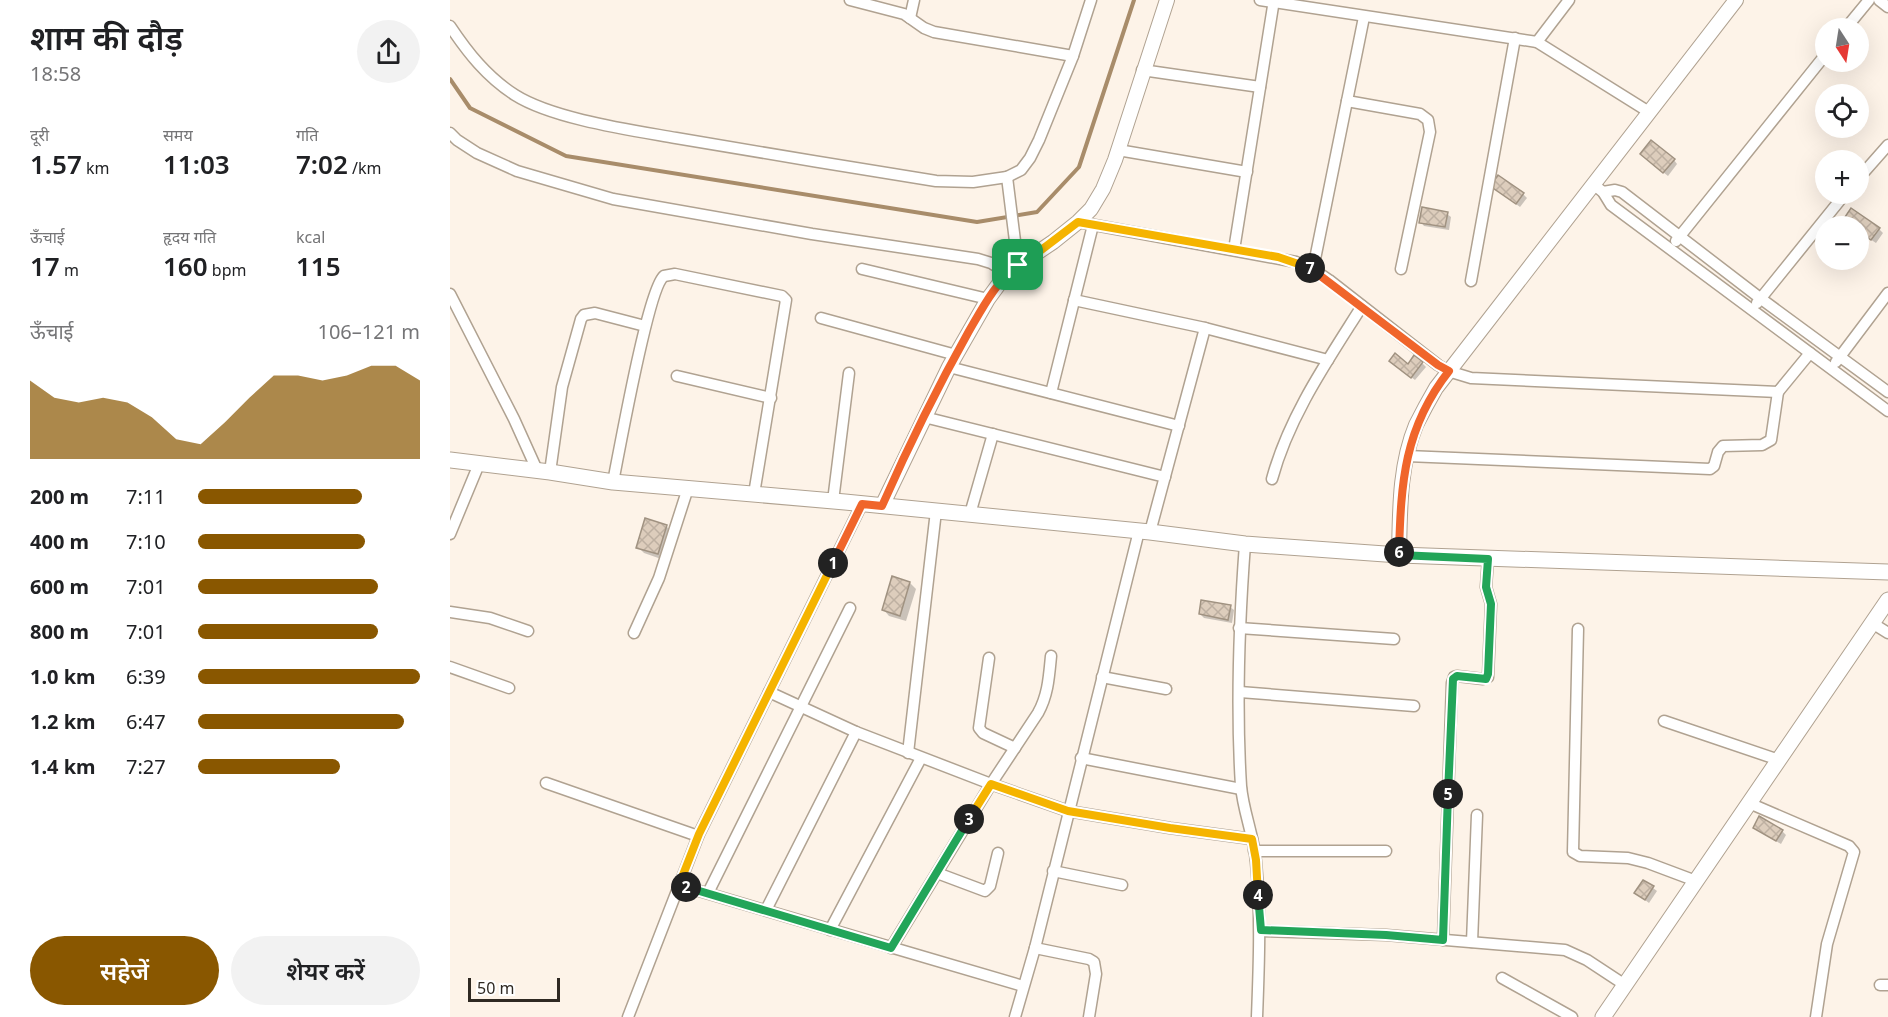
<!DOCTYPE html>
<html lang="hi">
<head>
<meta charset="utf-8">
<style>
  :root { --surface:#fff; --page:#f2f2f2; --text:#202124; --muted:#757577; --accent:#895700 }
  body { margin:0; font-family:"Noto Sans","Noto Sans Devanagari",sans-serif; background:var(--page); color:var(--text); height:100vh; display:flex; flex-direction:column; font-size:22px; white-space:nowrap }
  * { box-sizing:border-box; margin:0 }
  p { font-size:20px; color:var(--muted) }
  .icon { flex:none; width:33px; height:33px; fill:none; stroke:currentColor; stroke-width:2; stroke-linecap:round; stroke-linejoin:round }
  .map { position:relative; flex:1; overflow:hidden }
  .details { display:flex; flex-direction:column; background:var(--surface); width:450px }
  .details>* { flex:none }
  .needle { width:39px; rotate:168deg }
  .controls { position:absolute; left:1365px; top:18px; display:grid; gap:12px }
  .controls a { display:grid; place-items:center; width:54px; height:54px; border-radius:50%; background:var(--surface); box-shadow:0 6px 24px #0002; font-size:30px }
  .scale { position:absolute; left:18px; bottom:15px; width:92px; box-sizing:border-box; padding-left:6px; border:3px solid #2f2922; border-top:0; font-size:16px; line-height:21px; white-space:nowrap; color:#2f2922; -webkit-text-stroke:4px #fff; paint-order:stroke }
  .pin { position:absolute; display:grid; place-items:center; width:51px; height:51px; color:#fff; margin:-26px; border-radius:12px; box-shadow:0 3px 9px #0006 }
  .km { position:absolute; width:30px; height:30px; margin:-15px; border-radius:50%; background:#222; color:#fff; font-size:16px; line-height:30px; text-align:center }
  .round { display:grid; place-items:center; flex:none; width:63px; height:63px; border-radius:32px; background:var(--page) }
  .headline { display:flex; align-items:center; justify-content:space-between; height:102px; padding:0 30px }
  h1 { font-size:33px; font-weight:600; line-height:45px }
  .stats { display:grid; grid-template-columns:repeat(3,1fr); gap:9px; height:102px; padding:6px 30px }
  .stats div { display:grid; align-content:center }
  .stats b { font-size:26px; font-weight:600 }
  .stats small { font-size:16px; font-weight:400 }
  .stats p { font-size:16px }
  .chart { height:168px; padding:12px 30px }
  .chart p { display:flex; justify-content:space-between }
  .chart svg { width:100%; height:108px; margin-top:6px; fill:var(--accent); opacity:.7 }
  .primary-button { display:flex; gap:12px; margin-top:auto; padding:12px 30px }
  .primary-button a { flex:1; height:69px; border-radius:36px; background:var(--accent); color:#fff; font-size:24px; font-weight:600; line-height:69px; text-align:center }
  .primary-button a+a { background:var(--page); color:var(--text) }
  ul { padding:0 30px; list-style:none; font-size:20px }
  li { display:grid; grid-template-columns:96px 72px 1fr; align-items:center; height:45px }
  li i { height:15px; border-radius:8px; background:var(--accent) }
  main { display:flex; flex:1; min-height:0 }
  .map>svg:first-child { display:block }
</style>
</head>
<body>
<main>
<section class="details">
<div class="headline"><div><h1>शाम की दौड़</h1><p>18:58</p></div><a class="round"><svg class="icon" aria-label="share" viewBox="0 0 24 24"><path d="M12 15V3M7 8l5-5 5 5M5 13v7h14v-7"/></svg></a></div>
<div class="stats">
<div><p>दूरी</p><b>1.57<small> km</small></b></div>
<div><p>समय</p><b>11:03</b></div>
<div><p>गति</p><b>7:02<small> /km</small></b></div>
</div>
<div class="stats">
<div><p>ऊँचाई</p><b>17<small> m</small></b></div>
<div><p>हृदय गति</p><b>160<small> bpm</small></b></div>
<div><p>kcal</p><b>115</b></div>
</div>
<div class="chart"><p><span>ऊँचाई</span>106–121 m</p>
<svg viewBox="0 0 160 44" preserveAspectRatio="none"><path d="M0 44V12L10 19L20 21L30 19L40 21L50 27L60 36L70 38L80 29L90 19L100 10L110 10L120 12L130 10L140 6L150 6L160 12V44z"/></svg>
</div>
<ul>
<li><b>200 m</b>7:11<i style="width:74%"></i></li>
<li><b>400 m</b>7:10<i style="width:75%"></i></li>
<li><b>600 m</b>7:01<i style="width:81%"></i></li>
<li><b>800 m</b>7:01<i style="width:81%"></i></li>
<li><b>1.0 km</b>6:39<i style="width:100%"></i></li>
<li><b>1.2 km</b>6:47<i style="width:93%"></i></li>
<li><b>1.4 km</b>7:27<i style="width:64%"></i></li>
</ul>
<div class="primary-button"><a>सहेजें</a><a>शेयर करें</a></div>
</section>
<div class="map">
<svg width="1438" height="1017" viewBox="0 0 1438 1017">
  <defs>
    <pattern id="building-cross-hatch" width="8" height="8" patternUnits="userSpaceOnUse" patternTransform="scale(1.5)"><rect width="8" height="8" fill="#ddcdbc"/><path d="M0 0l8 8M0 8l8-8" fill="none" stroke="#beb0a1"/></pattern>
  </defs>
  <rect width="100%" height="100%" fill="#fdf3e8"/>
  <g fill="#0003">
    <path d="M 1195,158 L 1224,160 L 1227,164 L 1218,176 Z"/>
    <path d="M 1046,189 L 1073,194 L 1077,198 L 1070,207 Z"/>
    <path d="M 997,214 L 1001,217 L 999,230 L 974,226 L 971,222 Z"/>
    <path d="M 1398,223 L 1429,229 L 1433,233 L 1426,243 L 1408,231 L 1408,226 L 1403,226 Z"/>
    <path d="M 972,363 L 976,367 L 965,380 L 945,365 L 958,366 Z"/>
    <path d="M 216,526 L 222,532 L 214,560 L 194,553 L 188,547 Z"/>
    <path d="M 460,583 L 466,589 L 456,621 L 439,616 L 433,609 Z"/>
    <path d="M 780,607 L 784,610 L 782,623 L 754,618 L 750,614 Z"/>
    <path d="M 1305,828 L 1332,831 L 1336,835 L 1331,844 Z"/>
    <path d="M 1203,888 L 1207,891 L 1199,903 L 1186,893 Z"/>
  </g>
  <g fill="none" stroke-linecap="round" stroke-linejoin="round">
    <path stroke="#a88c6a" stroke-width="4" d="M 0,79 L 20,108 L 116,156 L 527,222 L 587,212 L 629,167 L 684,0"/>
  </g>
  <g fill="url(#building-cross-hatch)" stroke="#a09281" stroke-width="1.5">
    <path d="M 1201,140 L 1225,159 L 1213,173 L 1190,154 Z"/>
    <path d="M 1048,175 L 1074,193 L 1066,204 L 1040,186 Z"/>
    <path d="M 972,207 L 998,212 L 995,227 L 969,223 Z"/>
    <path d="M 1401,208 L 1430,228 L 1421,240 L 1408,231 L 1408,226 L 1402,226 L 1393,220 Z"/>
    <path d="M 945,353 L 958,364 L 964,355 L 973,362 L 961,378 L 939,361 Z"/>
    <path d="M 195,518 L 217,525 L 208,554 L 186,548 Z"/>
    <path d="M 442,576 L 460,582 L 450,616 L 432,610 Z"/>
    <path d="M 751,600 L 781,605 L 778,620 L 749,614 Z"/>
    <path d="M 1309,816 L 1333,830 L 1326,841 L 1303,828 Z"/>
    <path d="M 1193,880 L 1204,886 L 1195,900 L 1184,893 Z"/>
  </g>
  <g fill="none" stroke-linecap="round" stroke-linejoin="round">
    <defs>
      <g id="minor">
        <path d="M 400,0 L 454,14 L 474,28 L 484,32 L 623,56"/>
        <path d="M 810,0 L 1087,42 L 1199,112"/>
        <path d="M 1429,0 L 1438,7"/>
        <path d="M 460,18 L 464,0"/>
        <path d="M 0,26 C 18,53 37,77 65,95 C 103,119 181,130 226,138 C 313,153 399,167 486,181 L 523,182 L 557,177 L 568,265"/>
        <path d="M 1396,28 L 1419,0"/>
        <path d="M 1087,42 L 1119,0"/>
        <path d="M 692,70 L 810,87"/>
        <path d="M 897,101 L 970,114 L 978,120 L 980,132 L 951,269"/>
        <path d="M 0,133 L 7,140 L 27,153 L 67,171 L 163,199 L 362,234 L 528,259 L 541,263 L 557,273"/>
        <path d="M 668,150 L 797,172"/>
        <path d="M 557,177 L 571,170 L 580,158 L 589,140 L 623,56 L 641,0"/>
        <path d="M 1408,179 L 1438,145"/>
        <path d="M 1143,184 L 1153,192 L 1161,205 L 1438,411"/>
        <path d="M 1153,192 L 1165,190 L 1172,192 L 1310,298 L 1438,392"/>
        <path d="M 628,222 L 846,262 L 863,269 L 879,280 L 988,365 L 998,371 L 1021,378 L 1328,392 L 1360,353"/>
        <path d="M 1226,241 L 1376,54"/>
        <path d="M 784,250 L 824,0"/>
        <path d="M 412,269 L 538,299"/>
        <path d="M 863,269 L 914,17"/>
        <path d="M 1021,281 L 1065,38"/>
        <path d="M 0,294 L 64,419 L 87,470"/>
        <path d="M 624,300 L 755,328 L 878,360"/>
        <path d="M 1307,303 L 1395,194"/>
        <path d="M 371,318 L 506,355"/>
        <path d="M 1386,362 L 1438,293"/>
        <path d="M 499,367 L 729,426"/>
        <path d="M 227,376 L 321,398"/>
        <path d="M 601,393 L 643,225"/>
        <path d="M 474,417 L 715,477"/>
        <path d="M 957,456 L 1260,469 L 1264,466 L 1268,452 L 1273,446 L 1312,445 L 1321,440 L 1328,392"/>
        <path d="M 100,472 L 112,387 L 131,319 L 134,315 L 145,313 L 195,326"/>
        <path d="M 822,479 C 839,416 878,360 912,306"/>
        <path d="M 163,482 C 169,453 198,288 214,276 L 225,274 L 332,296 L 336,300 L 304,494"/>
        <path d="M 383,501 L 399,373"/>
        <path d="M 520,514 L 543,434"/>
        <path d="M 700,532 L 755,328"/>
        <path d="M 0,534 L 29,464"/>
        <path d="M 795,544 C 789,624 786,706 791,786 C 793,811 804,836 806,862 C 811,914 809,965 807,1017"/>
        <path d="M 0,612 L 40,618 L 78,631"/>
        <path d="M 1422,623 L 1438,633"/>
        <path d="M 789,628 L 944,639"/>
        <path d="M 1128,629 L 1123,852 L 1130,856 L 1178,858 L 1198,863 L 1246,881"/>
        <path d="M 184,633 L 209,578 L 238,488"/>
        <path d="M 539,658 L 529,728 L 533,733 L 565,748"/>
        <path d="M 0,667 L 59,688"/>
        <path d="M 652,677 L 716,689"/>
        <path d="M 319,692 L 406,732 L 541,784 L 618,811 L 720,828 L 802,839"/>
        <path d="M 790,692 L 964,706"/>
        <path d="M 1214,721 L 1329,760"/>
        <path d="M 458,753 L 486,511"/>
        <path d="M 631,758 L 791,789"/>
        <path d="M 96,783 L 248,836"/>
        <path d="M 1299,803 L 1399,846 L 1404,852 L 1377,944 L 1366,1017"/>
        <path d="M 804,851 L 936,851"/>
        <path d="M 603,871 L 672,885"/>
        <path d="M 487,873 L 535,891 L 540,886 L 548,853"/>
        <path d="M 229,885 L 573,986"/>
        <path d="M 258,893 L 400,608"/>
        <path d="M 316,910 L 406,732"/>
        <path d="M 380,930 L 471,758"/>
        <path d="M 811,931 L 936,935 L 1115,950 L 1137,960 L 1175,985"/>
        <path d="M 993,940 L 1002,683 L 1004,677 L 1007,676 L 1033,679 L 1038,677 L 1041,604 L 1036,587 L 1038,559"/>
        <path d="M 1022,942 L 1027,815"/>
        <path d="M 441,948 L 541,784 L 588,713 C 598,695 599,677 601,656"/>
        <path d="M 585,948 L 639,959 L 644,962 L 646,974 L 639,1017"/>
        <path d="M 1052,978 L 1122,1017"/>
        <path d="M 1430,985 L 1438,985"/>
        <path d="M 178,1017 L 249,834 L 412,504"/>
        <path d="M 565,1017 L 585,948 L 689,531"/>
      </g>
      <g id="tertiary">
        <path d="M 432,506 L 499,367 L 538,299 L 557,273 L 603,242 L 628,222 L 641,209 L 653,189 L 665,160 L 717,0"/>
        <path d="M 949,555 C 950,512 949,466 966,425 C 972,413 979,400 986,388 L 1286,0"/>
      </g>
      <g id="secondary">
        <path d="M 0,460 L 100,472 L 163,482 L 395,502 L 700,532 L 795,544 L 949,555 L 1438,572"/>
        <path d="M 1153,1017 L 1438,600"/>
      </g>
    </defs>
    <use href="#minor" stroke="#b0a291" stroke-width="13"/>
    <use href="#tertiary" stroke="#b0a291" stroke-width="16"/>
    <use href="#secondary" stroke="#b0a291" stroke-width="17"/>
    <use href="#minor" stroke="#fff" stroke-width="10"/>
    <use href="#tertiary" stroke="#fff" stroke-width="14"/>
    <use href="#secondary" stroke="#fff" stroke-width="15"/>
  </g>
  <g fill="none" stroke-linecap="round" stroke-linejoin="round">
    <defs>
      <path id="split-1" d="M 383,563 L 412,504 L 432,506 C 458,447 487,388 519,331 C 533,307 546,282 568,265"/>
      <path id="split-2" d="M 236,887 L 229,885 L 249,834 L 383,563"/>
      <path id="split-3" d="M 236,887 L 441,948 L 519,819"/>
      <path id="split-4" d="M 519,819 L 541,784 L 618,811 L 720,828 L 802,839 L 806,860 L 808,895"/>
      <path id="split-5" d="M 808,895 L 811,930 L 936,935 L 993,940 L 998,794"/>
      <path id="split-6" d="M 949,552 L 949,555 L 1038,559 L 1036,587 L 1041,604 L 1038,674 L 1036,679 L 1007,676 L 1003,679 L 998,794"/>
      <path id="split-7" d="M 860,268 L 988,365 L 999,371 C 954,428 951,483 949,552"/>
      <path id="split-8" d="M 568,265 L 586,254 L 628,222 L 828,257 L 860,268"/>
    </defs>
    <use href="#split-1" stroke="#fff" stroke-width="12"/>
    <use href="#split-2" stroke="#fff" stroke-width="12"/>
    <use href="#split-3" stroke="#fff" stroke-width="12"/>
    <use href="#split-4" stroke="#fff" stroke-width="12"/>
    <use href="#split-5" stroke="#fff" stroke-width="12"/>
    <use href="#split-6" stroke="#fff" stroke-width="12"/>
    <use href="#split-7" stroke="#fff" stroke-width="12"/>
    <use href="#split-8" stroke="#fff" stroke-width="12"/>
    <use href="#split-1" stroke="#f0652b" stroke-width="8"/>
    <use href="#split-2" stroke="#f5b400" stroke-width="8"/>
    <use href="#split-3" stroke="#22a559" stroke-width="8"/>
    <use href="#split-4" stroke="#f5b400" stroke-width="8"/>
    <use href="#split-5" stroke="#22a559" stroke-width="8"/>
    <use href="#split-6" stroke="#22a559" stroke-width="8"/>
    <use href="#split-7" stroke="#f0652b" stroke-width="8"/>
    <use href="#split-8" stroke="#f5b400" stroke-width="8"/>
  </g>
</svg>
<div class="controls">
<a><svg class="needle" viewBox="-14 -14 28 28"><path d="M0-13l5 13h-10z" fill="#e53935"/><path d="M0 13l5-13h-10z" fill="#757577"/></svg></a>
<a><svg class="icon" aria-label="locate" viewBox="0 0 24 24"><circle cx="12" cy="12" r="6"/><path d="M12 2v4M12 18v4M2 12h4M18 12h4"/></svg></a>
<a>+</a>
<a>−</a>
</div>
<div class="scale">50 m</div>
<div class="pin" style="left:568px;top:265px;background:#1e9e55"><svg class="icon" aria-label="arrive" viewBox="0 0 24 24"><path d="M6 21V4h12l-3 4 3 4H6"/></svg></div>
<b class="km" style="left:383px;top:563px">1</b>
<b class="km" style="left:236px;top:887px">2</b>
<b class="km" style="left:519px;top:819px">3</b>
<b class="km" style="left:808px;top:895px">4</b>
<b class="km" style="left:998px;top:794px">5</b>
<b class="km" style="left:949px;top:552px">6</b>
<b class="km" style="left:860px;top:268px">7</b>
</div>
</main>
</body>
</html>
